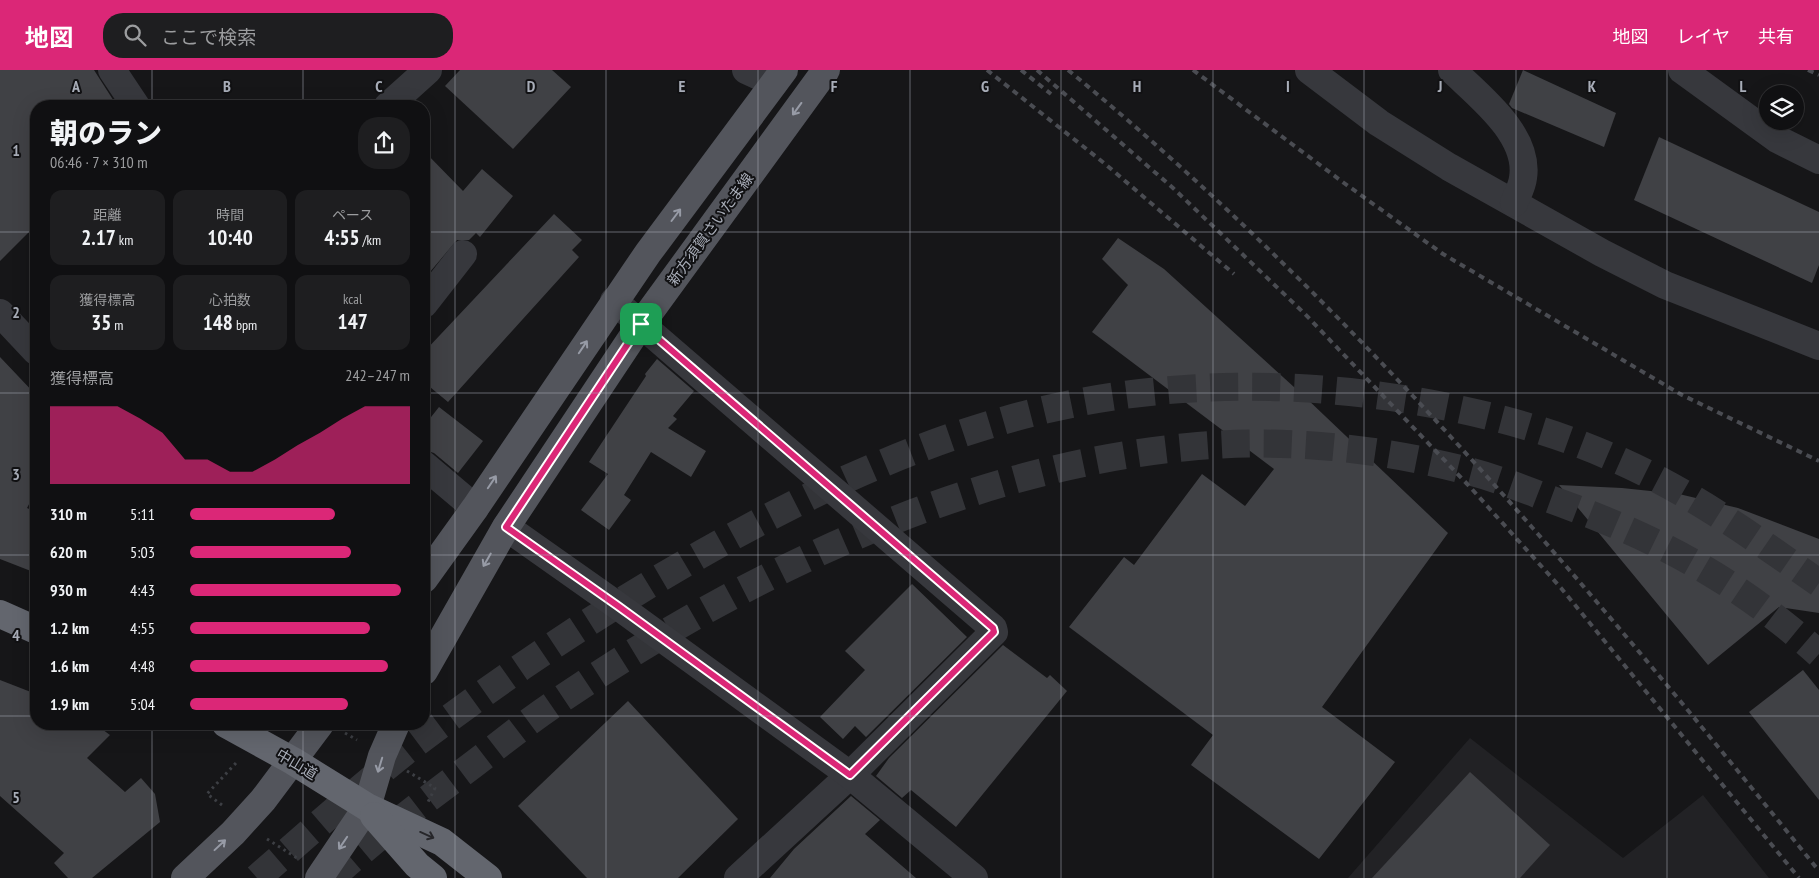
<!DOCTYPE html>
<html lang="ja">
<head>
<meta charset="utf-8">
<style>
  :root { --surface:#101012; --page:#1e1e20; --text:#f1f3f6; --muted:#9c9d9f; --line:#303032; --accent:#db2777 }
  body { margin:0; font-family:"PT Sans Narrow","Noto Sans JP",sans-serif; background:var(--page); color:var(--text); height:100vh; display:flex; flex-direction:column; font-size:19px; white-space:nowrap }
  * { box-sizing:border-box; margin:0 }
  p { font-size:16px; color:var(--muted) }
  .icon { flex:none; width:28px; height:28px; fill:none; stroke:currentColor; stroke-width:2; stroke-linecap:round; stroke-linejoin:round }
  .map { position:relative; flex:1; overflow:hidden }
  .details { position:absolute; left:30px; top:30px; width:400px; height:630px; display:flex; flex-direction:column; background:var(--surface); border-radius:20px; box-shadow:0 5px 20px #0002,0 0 0 1px var(--line) }
  .details>* { flex:none }
  .tools { position:absolute; left:1759px; top:15px; display:grid; gap:10px }
  .tools a { display:grid; place-items:center; width:45px; height:45px; border-radius:50%; background:var(--surface); box-shadow:0 5px 20px #0002,0 0 0 1px var(--line); font-size:25px }
  .pin { position:absolute; display:grid; place-items:center; width:42px; height:42px; color:#fff; margin:-21px; border-radius:10px; box-shadow:0 2px 8px #0006 }
  .round { display:grid; place-items:center; flex:none; width:52px; height:52px; border-radius:20px; background:var(--page) }
  .summary { display:flex; align-items:center; justify-content:space-between; height:85px; padding:0 20px }
  h1 { font-size:28px; font-weight:800; line-height:38px }
  .stats { display:grid; grid-template-columns:repeat(3,1fr); gap:8px; height:85px; padding:5px 20px }
  .stats div { display:grid; align-content:center; border-radius:12px; background:var(--page); text-align:center }
  .stats b { font-size:21px; font-weight:800 }
  .stats small { font-size:14px; font-weight:400 }
  .stats p { font-size:14px }
  .chart { height:140px; padding:10px 20px }
  .chart p { display:flex; justify-content:space-between }
  .chart svg { width:100%; height:90px; margin-top:5px; fill:var(--accent); opacity:.7 }
  ul { padding:0 20px; list-style:none; font-size:16px }
  li { display:grid; grid-template-columns:80px 60px 1fr; align-items:center; height:38px }
  li i { height:12px; border-radius:6px; background:var(--accent) }
  header { display:flex; align-items:center; gap:30px; box-sizing:border-box; height:70px; padding:0 25px; background:var(--accent); color:#fff }
  header strong { font-size:24px }
  nav { display:flex; gap:28px; margin-inline-start:auto; font-size:18px }
  .search { width:350px; height:45px; background:var(--page); display:flex; align-items:center; gap:12px; box-sizing:border-box; padding:0 18px; border-radius:20px; color:var(--muted); font-size:19px }
  .map>svg:first-child { display:block }
</style>
</head>
<body>
<header>
<strong>地図</strong>
<div class="search"><svg class="icon" aria-label="search" viewBox="0 0 24 24"><circle cx="10" cy="10" r="6"/><path d="M15 15l6 6"/></svg>ここで検索</div>
<nav><a>地図</a><a>レイヤ</a><a>共有</a></nav>
</header>
<div class="map">
<svg width="1819" height="808" viewBox="0 0 1819 808">
  <rect width="100%" height="100%" fill="#161618"/>
  <path fill="#222225" d="M 1470,668 L 1623,788 L 1703,725 L 1769,808 L 1348,808 Z"/>
  <g fill="#404145">
    <path d="M 0,0 L 94,0 L 117,36 L 36,36 L 36,155 L 0,191 Z"/>
    <path d="M 460,0 L 552,0 L 571,17 L 513,79 L 445,16 Z"/>
    <path d="M 1523,0 L 1616,43 L 1604,77 L 1512,38 L 1509,34 Z"/>
    <path d="M 1659,67 L 1819,142 L 1819,195 L 1812,213 L 1634,130 Z"/>
    <path d="M 424,81 L 463,121 L 482,99 L 513,126 L 480,167 L 476,163 L 469,170 L 457,170 L 424,209 Z"/>
    <path d="M 554,144 L 582,170 L 572,180 L 579,187 L 448,332 L 424,312 L 424,282 Z"/>
    <path d="M 1118,168 L 1164,199 L 1305,327 L 1448,463 L 1322,637 L 1395,692 L 1319,789 L 1191,695 L 1213,665 L 1069,557 L 1124,487 L 1134,495 L 1202,404 L 1245,436 L 1274,399 L 1092,262 L 1128,215 L 1102,189 Z"/>
    <path d="M 0,287 L 36,325 L 36,421 L 27,438 L 36,442 L 36,503 L 0,489 Z"/>
    <path d="M 657,289 L 694,321 L 673,346 L 677,349 L 668,358 L 706,381 L 691,407 L 651,382 L 624,425 L 631,430 L 609,460 L 581,440 L 608,404 L 589,392 L 646,306 L 645,304 Z"/>
    <path d="M 439,337 L 483,371 L 458,403 L 434,383 L 424,380 L 424,356 Z"/>
    <path d="M 1559,415 L 1622,418 L 1679,424 L 1738,438 L 1819,469 L 1819,543 L 1779,537 L 1708,595 Z"/>
    <path d="M 912,514 L 967,567 L 866,667 L 855,656 L 843,669 L 820,647 L 865,600 L 845,581 Z"/>
    <path d="M 1003,575 L 1047,608 L 1050,605 L 1067,621 L 956,757 L 911,720 L 902,728 L 876,706 L 889,688 Z"/>
    <path d="M 1803,600 L 1819,620 L 1819,730 L 1749,642 Z"/>
    <path d="M 0,610 L 36,624 L 36,654 L 95,654 L 110,665 L 87,688 L 125,722 L 141,708 L 155,724 L 160,752 L 92,808 L 68,808 L 54,793 L 64,783 L 0,726 Z"/>
    <path d="M 628,631 L 738,749 L 678,808 L 587,808 L 518,736 Z"/>
    <path d="M 1470,702 L 1550,775 L 1520,808 L 1372,808 Z"/>
    <path d="M 851,726 L 880,750 L 865,764 L 916,808 L 770,808 L 794,779 Z"/>
  </g>
  <g fill="none" stroke-linecap="round" stroke-linejoin="round">
    <g stroke="#333438" stroke-width="28" stroke-dasharray="28 14" stroke-linecap="butt">
      <path d="M 257,808 C 308,764 358,719 411,677 C 504,606 601,541 703,483 C 819,417 944,359 1076,333 C 1179,313 1285,312 1390,327 C 1465,338 1540,356 1609,386 C 1685,418 1752,466 1819,513"/>
      <path d="M 331,808 C 376,767 425,731 474,694 C 500,674 526,653 554,634 C 739,508 962,398 1188,377 C 1278,368 1373,377 1460,399 C 1490,406 1519,417 1547,428 C 1655,467 1733,507 1819,584"/>
    </g>
    <g stroke="#3d3f44" stroke-width="3" stroke-dasharray="2.5 4" stroke-linecap="butt">
      <path d="M 345,663 L 357,670"/>
      <path d="M 407,701 L 435,718 L 427,734"/>
      <path d="M 222,735 L 207,724 L 236,693"/>
      <path d="M 267,769 L 297,788"/>
    </g>
    <g stroke="#37383d" stroke-width="28">
      <path d="M 112,0 L 136,36"/>
      <path d="M 746,0 L 774,13"/>
      <path d="M 1309,0 L 1379,53 L 1449,97 L 1602,183 L 1665,215 L 1819,276"/>
      <path d="M 1452,0 C 1479,26 1530,65 1523,108 C 1522,117 1517,125 1514,133"/>
      <path d="M 1682,0 L 1777,69 L 1819,90"/>
      <path d="M 388,36 L 428,0"/>
      <path d="M 614,231 L 993,558 L 994,562 L 850,705 L 738,808"/>
      <path d="M 424,234 L 463,184"/>
      <path d="M 0,243 L 36,281"/>
      <path d="M 424,395 L 475,438"/>
      <path d="M 506,457 L 618,536 L 850,705 L 974,808"/>
    </g>
    <g stroke="#53555c" stroke-width="28">
      <path d="M 424,509 L 475,438 L 648,183 L 784,0"/>
      <path d="M 424,601 L 506,457 L 641,254 L 826,0"/>
      <path d="M 185,808 L 233,763 L 263,730 L 320,654"/>
      <path d="M 319,808 L 367,737 L 382,686 L 396,654"/>
    </g>
    <g stroke="#63666e" stroke-width="28">
      <path d="M 0,544 L 36,560"/>
      <path d="M 226,654 L 293,691 L 367,737 L 442,772 L 488,808"/>
      <path d="M 374,746 L 417,795 L 433,808"/>
    </g>
    <g stroke="#4a4c52" stroke-width="4" stroke-dasharray="6 5" stroke-linecap="butt">
      <path d="M 987,0 L 1104,93 L 1234,204"/>
      <path d="M 1021,0 L 1051,24"/>
      <path d="M 1037,0 L 1173,118 L 1305,244 L 1470,417 L 1561,518 L 1799,808"/>
      <path d="M 1068,0 C 1352,233 1589,516 1819,801"/>
      <path d="M 1193,0 L 1344,113 L 1443,184 L 1682,325 L 1819,391"/>
      <path d="M 1808,0 L 1819,5"/>
    </g>
  </g>
  <defs><path id="oneway-shaft" d="M-6 0H5M1.5-3L5.5 0L1.5 3" fill="none" stroke-width="1.6" stroke-linecap="round" stroke-linejoin="round" transform="scale(1.25)"/></defs>
  <g stroke="#979ba6">
    <use href="#oneway-shaft" transform="translate(797 39) rotate(126)"/>
    <use href="#oneway-shaft" transform="translate(676 145) rotate(-53)"/>
    <use href="#oneway-shaft" transform="translate(583 277) rotate(-56)"/>
    <use href="#oneway-shaft" transform="translate(492 412) rotate(-56)"/>
    <use href="#oneway-shaft" transform="translate(487 490) rotate(120)"/>
    <use href="#oneway-shaft" transform="translate(380 695) rotate(107)"/>
    <use href="#oneway-shaft" transform="translate(343 773) rotate(124)"/>
    <use href="#oneway-shaft" transform="translate(220 775) rotate(-43)"/>
  </g>
  <use stroke="#26262a" href="#oneway-shaft" transform="translate(427 765) rotate(24)"/>
  <g fill="none" stroke-linecap="round" stroke-linejoin="round">
    <defs>
      <path id="route" d="M 641,254 L 993,558 L 994,562 L 850,705 L 618,536 L 506,457 Z"/>
    </defs>
    <use href="#route" stroke="#fff" stroke-width="10"/>
    <use href="#route" stroke="#db2777" stroke-width="6"/>
  </g>
  <path fill="none" stroke="#a8adb8" stroke-width="1" stroke-opacity="0.55" d="M 152,0 L 152,36M 303,0 L 303,36M 455,0 L 455,808M 606,0 L 606,808M 758,0 L 758,808M 910,0 L 910,808M 1061,0 L 1061,808M 1213,0 L 1213,808M 1364,0 L 1364,808M 1516,0 L 1516,808M 1667,0 L 1667,808M 0,162 L 36,162M 424,162 L 1819,162M 0,323 L 36,323M 424,323 L 1819,323M 0,485 L 36,485M 424,485 L 1819,485M 0,646 L 36,646M 424,646 L 1819,646M 152,654 L 152,808M 303,654 L 303,808"/>
  <g text-anchor="middle" dominant-baseline="central" stroke-width="4" stroke-linejoin="round" paint-order="stroke">
    <g font-size="15" fill="#a8adb8" stroke="#111113">
      <text transform="translate(710 159) rotate(-54)">新方須賀さいたま線</text>
      <text transform="translate(297 694) rotate(31)">中山道</text>
    </g>
  </g>
  <g font-size="16" text-anchor="middle" font-weight="bold" fill="#a8adb8" stroke="#111113" stroke-width="4" stroke-linejoin="round" paint-order="stroke">
    <text x="76" y="22">A</text>
    <text x="227" y="22">B</text>
    <text x="379" y="22">C</text>
    <text x="531" y="22">D</text>
    <text x="682" y="22">E</text>
    <text x="834" y="22">F</text>
    <text x="985" y="22">G</text>
    <text x="1137" y="22">H</text>
    <text x="1288" y="22">I</text>
    <text x="1440" y="22">J</text>
    <text x="1592" y="22">K</text>
    <text x="1743" y="22">L</text>
    <text x="16" y="86">1</text>
    <text x="16" y="248">2</text>
    <text x="16" y="410">3</text>
    <text x="16" y="571">4</text>
    <text x="16" y="733">5</text>
  </g>
</svg>
<div class="tools">
<a><svg class="icon" aria-label="layers" viewBox="0 0 24 24"><path d="M12 4l9 5-9 5-9-5zM3 14l9 5 9-5"/></svg></a>
</div>
<div class="pin" style="left:641px;top:254px;background:#1e9e55"><svg class="icon" aria-label="arrive" viewBox="0 0 24 24"><path d="M6 21V4h12l-3 4 3 4H6"/></svg></div>
<section class="details">
<div class="summary"><div><h1>朝のラン</h1><p>06:46 · 7 × 310 m</p></div><a class="round"><svg class="icon" aria-label="share" viewBox="0 0 24 24"><path d="M12 15V3M7 8l5-5 5 5M5 13v7h14v-7"/></svg></a></div>
<div class="stats">
<div><p>距離</p><b>2.17<small> km</small></b></div>
<div><p>時間</p><b>10:40</b></div>
<div><p>ペース</p><b>4:55<small> /km</small></b></div>
</div>
<div class="stats">
<div><p>獲得標高</p><b>35<small> m</small></b></div>
<div><p>心拍数</p><b>148<small> bpm</small></b></div>
<div><p>kcal</p><b>147</b></div>
</div>
<div class="chart"><p><span>獲得標高</span>242–247 m</p>
<svg viewBox="0 0 160 44" preserveAspectRatio="none"><path d="M0 44V6L10 6L20 6L30 6L40 12L50 19L60 32L70 32L80 38L90 38L100 32L110 25L120 19L130 12L140 6L150 6L160 6V44z"/></svg>
</div>
<ul>
<li><b>310 m</b>5:11<i style="width:66%"></i></li>
<li><b>620 m</b>5:03<i style="width:73%"></i></li>
<li><b>930 m</b>4:43<i style="width:96%"></i></li>
<li><b>1.2 km</b>4:55<i style="width:82%"></i></li>
<li><b>1.6 km</b>4:48<i style="width:90%"></i></li>
<li><b>1.9 km</b>5:04<i style="width:72%"></i></li>
</ul>
</section>
</div>
</body>
</html>
